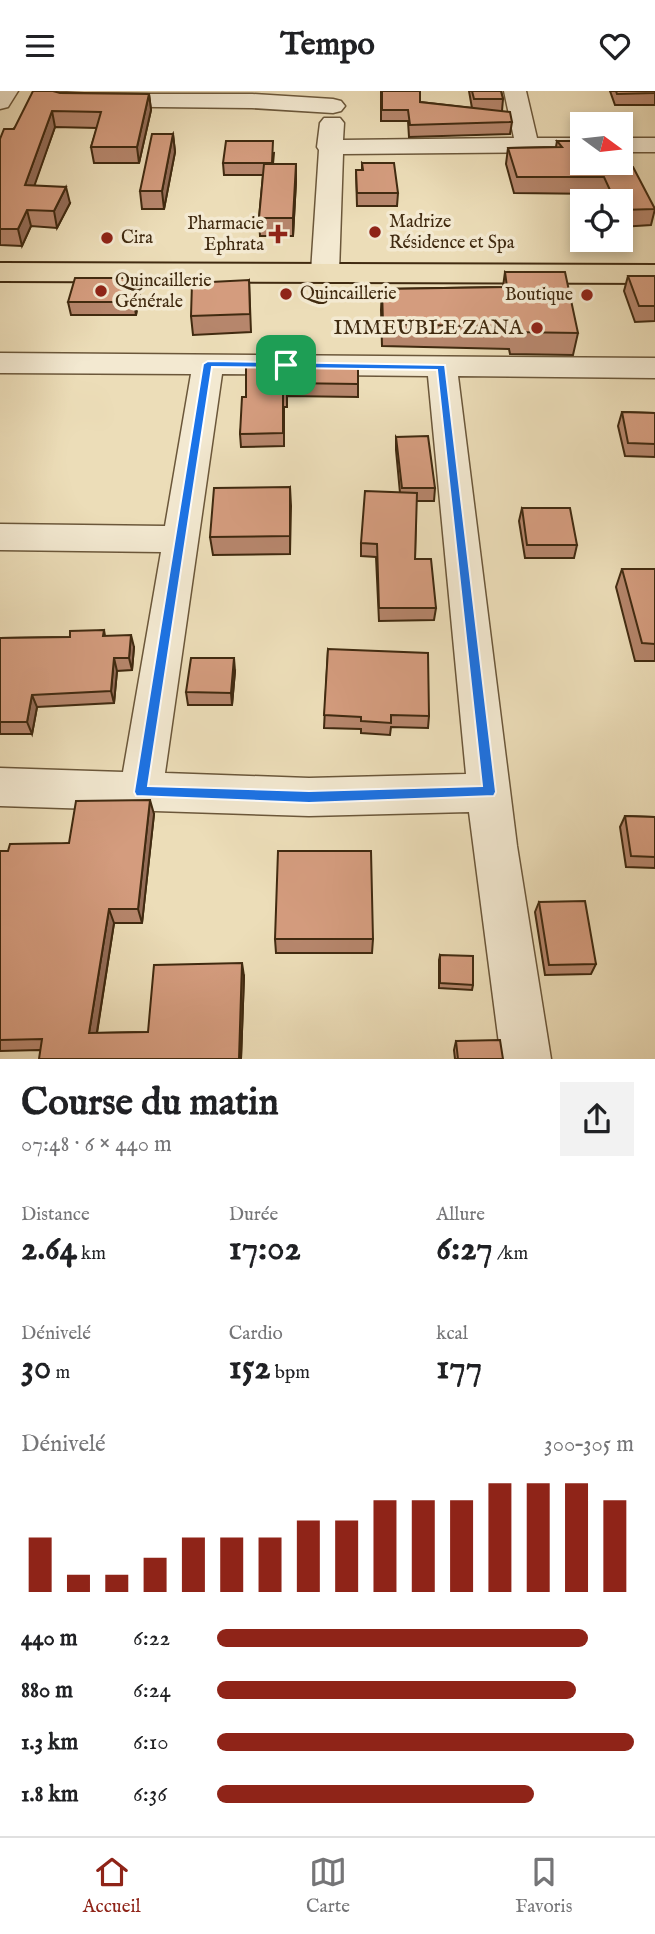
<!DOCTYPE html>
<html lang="fr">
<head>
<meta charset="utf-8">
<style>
  :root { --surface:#fff; --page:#f2f2f2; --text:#202124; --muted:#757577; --line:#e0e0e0; --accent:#8f2418 }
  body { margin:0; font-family:"IM FELL English",serif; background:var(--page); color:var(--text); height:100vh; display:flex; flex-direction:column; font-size:26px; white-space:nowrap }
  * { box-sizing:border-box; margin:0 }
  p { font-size:23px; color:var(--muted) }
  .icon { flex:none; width:38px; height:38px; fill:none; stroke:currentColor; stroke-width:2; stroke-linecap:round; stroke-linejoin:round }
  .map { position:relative; height:968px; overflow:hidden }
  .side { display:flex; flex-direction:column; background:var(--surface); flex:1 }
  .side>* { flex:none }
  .needle { width:46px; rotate:105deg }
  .fabs { position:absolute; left:570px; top:21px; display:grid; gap:14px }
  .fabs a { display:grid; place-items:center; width:63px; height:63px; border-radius:0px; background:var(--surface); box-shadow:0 4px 10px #0003; font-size:35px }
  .pin { position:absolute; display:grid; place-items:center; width:60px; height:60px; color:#fff; margin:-30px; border-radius:14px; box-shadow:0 4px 10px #0006 }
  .round { display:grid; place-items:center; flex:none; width:74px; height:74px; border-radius:0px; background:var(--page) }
  .summary { display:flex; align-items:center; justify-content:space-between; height:119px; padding:0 21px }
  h1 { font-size:38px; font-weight:700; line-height:52px }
  .stats { display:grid; grid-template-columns:repeat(3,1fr); gap:10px; height:119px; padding:7px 21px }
  .stats div { display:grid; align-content:center }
  .stats b { font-size:35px; font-weight:700 }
  .stats small { font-size:19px; font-weight:400 }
  .stats p { font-size:19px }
  .chart { height:196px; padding:14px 21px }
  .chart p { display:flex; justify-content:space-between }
  .chart svg { width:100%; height:126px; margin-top:7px; stroke:var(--accent); stroke-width:6 }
  ul { padding:0 21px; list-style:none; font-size:23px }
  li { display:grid; grid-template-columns:112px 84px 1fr; align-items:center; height:52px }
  li i { height:18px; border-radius:9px; background:var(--accent) }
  header { display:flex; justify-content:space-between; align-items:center; height:91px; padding:0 21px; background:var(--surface); font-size:32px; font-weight:700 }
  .tabs { display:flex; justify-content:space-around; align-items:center; height:98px; border-top:2px solid var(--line); background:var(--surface); font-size:19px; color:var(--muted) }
  .tabs a { display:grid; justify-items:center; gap:4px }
  .tabs .active { color:var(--accent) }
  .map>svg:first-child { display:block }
</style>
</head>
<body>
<header><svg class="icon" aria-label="menu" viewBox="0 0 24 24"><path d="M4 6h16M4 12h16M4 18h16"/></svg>Tempo<svg class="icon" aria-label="heart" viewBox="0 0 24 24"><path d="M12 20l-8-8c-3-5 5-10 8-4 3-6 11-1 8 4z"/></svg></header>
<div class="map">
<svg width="655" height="968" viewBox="0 0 655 968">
  <rect width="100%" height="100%" fill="#ecddb8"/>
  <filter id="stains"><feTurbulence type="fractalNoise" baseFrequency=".00286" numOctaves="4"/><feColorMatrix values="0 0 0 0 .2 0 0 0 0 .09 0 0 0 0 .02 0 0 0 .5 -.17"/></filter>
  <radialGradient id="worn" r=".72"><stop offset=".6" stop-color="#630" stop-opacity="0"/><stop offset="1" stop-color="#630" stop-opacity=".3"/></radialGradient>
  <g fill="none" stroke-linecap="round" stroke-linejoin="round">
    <defs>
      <g id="minor">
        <path d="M 0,0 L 18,0 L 8,16 L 0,18 Z"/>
        <path d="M 40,0 L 93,3 L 252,3 L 333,8 L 341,10 L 345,15 L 341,20 L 333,22 L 252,17 L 64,15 L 56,13 Z"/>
        <path d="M 504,0 L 526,0 L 537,47 L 583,47 L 583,61 L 343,63 L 339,181 L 335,187 L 325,189 L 315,187 L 311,181 L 319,59 L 317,56 L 320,32 L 324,27 L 340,27 L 344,32 L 343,49 L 514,47 Z"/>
        <rect x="621" y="47" width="34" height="14"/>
        <path d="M 0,262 L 655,267 L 655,287 L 458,285 L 517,755 L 551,968 L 501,968 L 469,721 L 309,725 L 0,715 L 0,677 L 123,681 L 161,461 L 0,459 L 0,433 L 165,435 L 191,283 L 0,282 ZM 222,283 L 428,285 L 466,683 L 309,687 L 165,682 Z"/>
      </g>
      <path id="major" d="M 0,172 L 655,174 L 655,192 L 0,190 Z"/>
    </defs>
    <use href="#minor" stroke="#6b573a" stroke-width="3"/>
    <use href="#major" stroke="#402a10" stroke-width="4"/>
    <use href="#minor" fill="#f3e9d1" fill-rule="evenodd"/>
    <use href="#major" fill="#ecddb8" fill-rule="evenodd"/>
  </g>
  <g fill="#b6866c" stroke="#402a10" stroke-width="2">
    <path d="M 381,0 L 420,11 L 472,17 L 469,0 L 501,0 L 503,8 L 502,20 L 512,31 L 510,43 L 409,46 L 408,30 L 381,30 Z"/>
    <path d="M 610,0 L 655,0 L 655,14 L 615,14 Z"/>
    <path d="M 60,2 L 149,3 L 151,19 L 139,72 L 94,72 L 91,56 L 97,37 L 55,36 L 34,94 L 70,112 L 57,137 L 31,135 L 22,155 L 0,154 L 0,48 Z"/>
    <path d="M 173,43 L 175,61 L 164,118 L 142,118 L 140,100 Z"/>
    <path d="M 557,50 L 613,73 L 655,118 L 651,134 L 621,136 L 621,110 L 604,110 L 601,103 L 514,102 L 506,73 L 508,57 L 556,56 Z"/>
    <path d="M 274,62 L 273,73 L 296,73 L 296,90 L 293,145 L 260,145 L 259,127 L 263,84 L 224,84 L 223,72 Z"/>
    <path d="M 362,72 L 398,102 L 397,115 L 357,115 L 356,79 L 362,79 Z"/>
    <path d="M 505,181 L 578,242 L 573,264 L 510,263 L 509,258 L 382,255 L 381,219 L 382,198 L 503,196 Z"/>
    <path d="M 628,185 L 655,185 L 655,230 L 635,231 L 624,200 Z"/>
    <path d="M 249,189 L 251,241 L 193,244 L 191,225 Z"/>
    <path d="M 140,200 L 136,224 L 71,224 L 68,211 Z"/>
    <path d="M 246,273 L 358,293 L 358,306 L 287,305 L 287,316 L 284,316 L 284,355 L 241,356 L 240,343 L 246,306 Z"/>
    <path d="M 622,321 L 655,322 L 655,366 L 625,365 L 618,335 Z"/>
    <path d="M 396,346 L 435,397 L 434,410 L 416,410 L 415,468 L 436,517 L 434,529 L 379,530 L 376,466 L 361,465 L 361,452 L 400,402 L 396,359 Z"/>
    <path d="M 290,396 L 290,463 L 213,464 L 210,446 Z"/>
    <path d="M 522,417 L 577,454 L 574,467 L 525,467 L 519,430 Z"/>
    <path d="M 622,478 L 655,478 L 655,570 L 635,570 L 616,496 Z"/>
    <path d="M 104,539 L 105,545 L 134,556 L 132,579 L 117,580 L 114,612 L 37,616 L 32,643 L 0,643 L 0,547 L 70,546 Z"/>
    <path d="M 328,558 L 429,625 L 428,637 L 391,636 L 390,644 L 361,642 L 361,638 L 324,637 Z"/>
    <path d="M 235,580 L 232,614 L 188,614 L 186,601 Z"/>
    <path d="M 154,723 L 142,832 L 114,832 L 97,942 L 148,941 L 244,885 L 241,968 L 40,959 L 0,960 L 0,760 L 8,760 L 69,752 Z"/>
    <path d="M 625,725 L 655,726 L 655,777 L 626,776 L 620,736 Z"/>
    <path d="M 539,811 L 596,873 L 591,883 L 545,884 L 535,821 Z"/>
    <path d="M 275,848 L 373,848 L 372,862 L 276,862 Z"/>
    <path d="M 440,864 L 473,894 L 472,899 L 439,897 L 439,869 Z"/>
    <path d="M 456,950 L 503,968 L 455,968 L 454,959 Z"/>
  </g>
  <g fill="#946d58" stroke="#402a10" stroke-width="2">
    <path d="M 149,3 L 151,19 L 139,72 L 137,56 Z"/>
    <path d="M 52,20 L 55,36 L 29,110 L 25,94 Z"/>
    <path d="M 173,43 L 175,61 L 164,118 L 162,100 Z"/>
    <path d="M 296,73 L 296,90 L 293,145 L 293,127 Z"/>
    <path d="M 66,96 L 70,112 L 57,137 L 54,120 Z"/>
    <path d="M 27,119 L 31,135 L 22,155 L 18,138 Z"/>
    <path d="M 138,187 L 140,200 L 136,224 L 134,211 Z"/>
    <path d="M 290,396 L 291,415 L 290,463 Z"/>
    <path d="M 131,544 L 134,556 L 132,579 L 129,567 Z"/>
    <path d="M 114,567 L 117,580 L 114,612 L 111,600 Z"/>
    <path d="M 234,567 L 235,580 L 232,614 L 231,602 Z"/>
    <path d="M 32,604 L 37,616 L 32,643 L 27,631 Z"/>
    <path d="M 150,709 L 154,723 L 142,832 L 138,818 Z"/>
    <path d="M 109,818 L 114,832 L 95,953 L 89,942 Z"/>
    <path d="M 242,872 L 244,885 L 241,968 L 239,968 Z"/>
  </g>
  <g fill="#d49c7e" stroke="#402a10" stroke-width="2">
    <path d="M 33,0 L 53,0 L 60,2 L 149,3 L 137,56 L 91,56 L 101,21 L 52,20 L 25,94 L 66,96 L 54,120 L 27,119 L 18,138 L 0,138 L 0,48 L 4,38 L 14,38 Z"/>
    <path d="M 382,0 L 420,0 L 420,11 L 510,21 L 512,31 L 410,34 L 408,19 L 382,19 Z"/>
    <path d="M 472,0 L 501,0 L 503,8 L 474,8 Z"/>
    <path d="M 616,0 L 655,0 L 655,2 L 617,3 Z"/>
    <path d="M 152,43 L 173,43 L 162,100 L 140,100 Z"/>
    <path d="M 226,50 L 273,50 L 272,72 L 223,72 Z"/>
    <path d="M 557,50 L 583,50 L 583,72 L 613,72 L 613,73 L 633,76 L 655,118 L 621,119 L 621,110 L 615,110 L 604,86 L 517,86 L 508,57 L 562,56 Z"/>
    <path d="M 362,72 L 394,72 L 398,102 L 357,102 L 356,79 L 363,79 Z"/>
    <path d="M 264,73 L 296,73 L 293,127 L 259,127 Z"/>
    <path d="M 505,181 L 565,181 L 578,242 L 513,241 L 513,236 L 383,233 L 382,198 L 507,196 Z"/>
    <path d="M 628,185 L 655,185 L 655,215 L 639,215 Z"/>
    <path d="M 75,187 L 138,187 L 134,211 L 68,211 Z"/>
    <path d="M 249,189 L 250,223 L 191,225 L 192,192 Z"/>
    <path d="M 246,273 L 358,274 L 358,293 L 286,292 L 287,303 L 283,303 L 283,342 L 240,343 L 242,306 L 246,306 Z"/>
    <path d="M 622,321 L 655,322 L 655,353 L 628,352 Z"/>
    <path d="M 428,345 L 435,397 L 402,397 L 396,346 Z"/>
    <path d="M 290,396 L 290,445 L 210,446 L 214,397 Z"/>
    <path d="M 365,400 L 417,402 L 415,468 L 431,468 L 436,517 L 379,517 L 377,453 L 361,452 Z"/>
    <path d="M 522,417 L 570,417 L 577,454 L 527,454 Z"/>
    <path d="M 622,478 L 655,478 L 655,553 L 642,552 Z"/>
    <path d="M 104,539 L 103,545 L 131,544 L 129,567 L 114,567 L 111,600 L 32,604 L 27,631 L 0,631 L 0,547 L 70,546 L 70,540 Z"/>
    <path d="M 328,558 L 428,562 L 429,625 L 391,624 L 391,632 L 361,630 L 361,626 L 324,624 Z"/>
    <path d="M 191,567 L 234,567 L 231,602 L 186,601 Z"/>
    <path d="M 150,709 L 138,818 L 109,818 L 89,942 L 148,941 L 154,874 L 242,872 L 239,968 L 39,968 L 42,948 L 0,949 L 0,760 L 8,760 L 10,753 L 69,752 L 76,710 Z"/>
    <path d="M 625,725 L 655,726 L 655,766 L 631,765 Z"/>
    <path d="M 278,760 L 371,760 L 373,848 L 275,848 Z"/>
    <path d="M 585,810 L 596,873 L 549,874 L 539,811 Z"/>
    <path d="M 440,864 L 473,865 L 473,894 L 440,892 Z"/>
    <path d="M 500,949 L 503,968 L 458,968 L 456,950 Z"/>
  </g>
  <path fill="#1a73e8" stroke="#fff" stroke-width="2" fill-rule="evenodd" d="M 208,270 L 445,274 L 496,701 L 494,705 L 309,712 L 136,705 L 134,701 L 203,273 ZM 212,276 L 437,279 L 482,695 L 309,700 L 148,695 Z"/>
  <g fill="#8f2418" stroke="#f3e9d1" stroke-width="2.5">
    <circle cx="375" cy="141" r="7"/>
    <path d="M274.5 132.5h7v7h7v7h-7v7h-7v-7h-7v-7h7z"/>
    <circle cx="107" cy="147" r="7"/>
    <circle cx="101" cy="200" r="7"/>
    <circle cx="286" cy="203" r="7"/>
    <circle cx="587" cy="204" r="7"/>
    <circle cx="537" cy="237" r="7"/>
  </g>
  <g text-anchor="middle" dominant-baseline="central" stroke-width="7" stroke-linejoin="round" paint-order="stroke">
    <g font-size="18" fill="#402a10" stroke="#f3e9d1" text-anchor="start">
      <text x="389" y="131">Madrize<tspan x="389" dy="21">Résidence et Spa</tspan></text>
      <text x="264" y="133" text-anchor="end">Pharmacie<tspan x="264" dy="21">Ephrata</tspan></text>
      <text x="121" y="147">Cira</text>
      <text x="115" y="190">Quincaillerie<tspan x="115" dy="21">Générale</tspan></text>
      <text x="300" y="203">Quincaillerie</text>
      <text x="573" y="204" text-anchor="end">Boutique</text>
    </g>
    <g font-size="21" fill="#402a10" stroke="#f3e9d1" text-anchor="end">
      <text x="523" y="237">IMMEUBLE ZANA</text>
    </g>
  </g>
  <rect width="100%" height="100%" filter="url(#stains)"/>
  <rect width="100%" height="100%" fill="url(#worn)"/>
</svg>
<div class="fabs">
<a><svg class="needle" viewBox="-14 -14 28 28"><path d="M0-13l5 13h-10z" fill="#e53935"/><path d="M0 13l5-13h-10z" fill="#757577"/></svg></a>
<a><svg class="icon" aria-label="locate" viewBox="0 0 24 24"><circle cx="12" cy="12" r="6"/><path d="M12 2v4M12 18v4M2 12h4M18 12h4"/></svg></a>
</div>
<div class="pin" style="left:286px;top:274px;background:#1e9e55"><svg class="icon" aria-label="arrive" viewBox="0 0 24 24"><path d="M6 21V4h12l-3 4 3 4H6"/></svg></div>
</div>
<section class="side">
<div class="summary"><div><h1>Course du matin</h1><p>07:48 · 6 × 440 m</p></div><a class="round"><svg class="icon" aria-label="share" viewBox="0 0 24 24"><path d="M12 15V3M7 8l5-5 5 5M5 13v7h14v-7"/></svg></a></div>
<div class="stats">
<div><p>Distance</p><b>2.64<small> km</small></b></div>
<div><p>Durée</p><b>17:02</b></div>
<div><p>Allure</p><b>6:27<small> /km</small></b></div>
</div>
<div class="stats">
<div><p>Dénivelé</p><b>30<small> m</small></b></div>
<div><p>Cardio</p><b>152<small> bpm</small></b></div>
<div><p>kcal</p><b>177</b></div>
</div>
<div class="chart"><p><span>Dénivelé</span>300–305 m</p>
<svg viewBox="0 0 160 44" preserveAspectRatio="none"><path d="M5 44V25M15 44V38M25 44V38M35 44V32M45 44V25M55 44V25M65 44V25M75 44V19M85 44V19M95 44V12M105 44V12M115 44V12M125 44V6M135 44V6M145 44V6M155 44V12"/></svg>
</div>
<ul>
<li><b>440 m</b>6:22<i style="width:89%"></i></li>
<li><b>880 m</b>6:24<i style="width:86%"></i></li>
<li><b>1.3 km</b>6:10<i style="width:100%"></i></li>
<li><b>1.8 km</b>6:36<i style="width:76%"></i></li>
</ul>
</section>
<nav class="tabs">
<a class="active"><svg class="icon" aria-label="home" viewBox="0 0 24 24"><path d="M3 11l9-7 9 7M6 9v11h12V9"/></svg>Accueil</a>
<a><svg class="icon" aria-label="map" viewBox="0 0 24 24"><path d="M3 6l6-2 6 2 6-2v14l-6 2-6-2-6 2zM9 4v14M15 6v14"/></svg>Carte</a>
<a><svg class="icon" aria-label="saved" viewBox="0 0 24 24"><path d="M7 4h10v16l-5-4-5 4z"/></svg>Favoris</a>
</nav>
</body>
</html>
